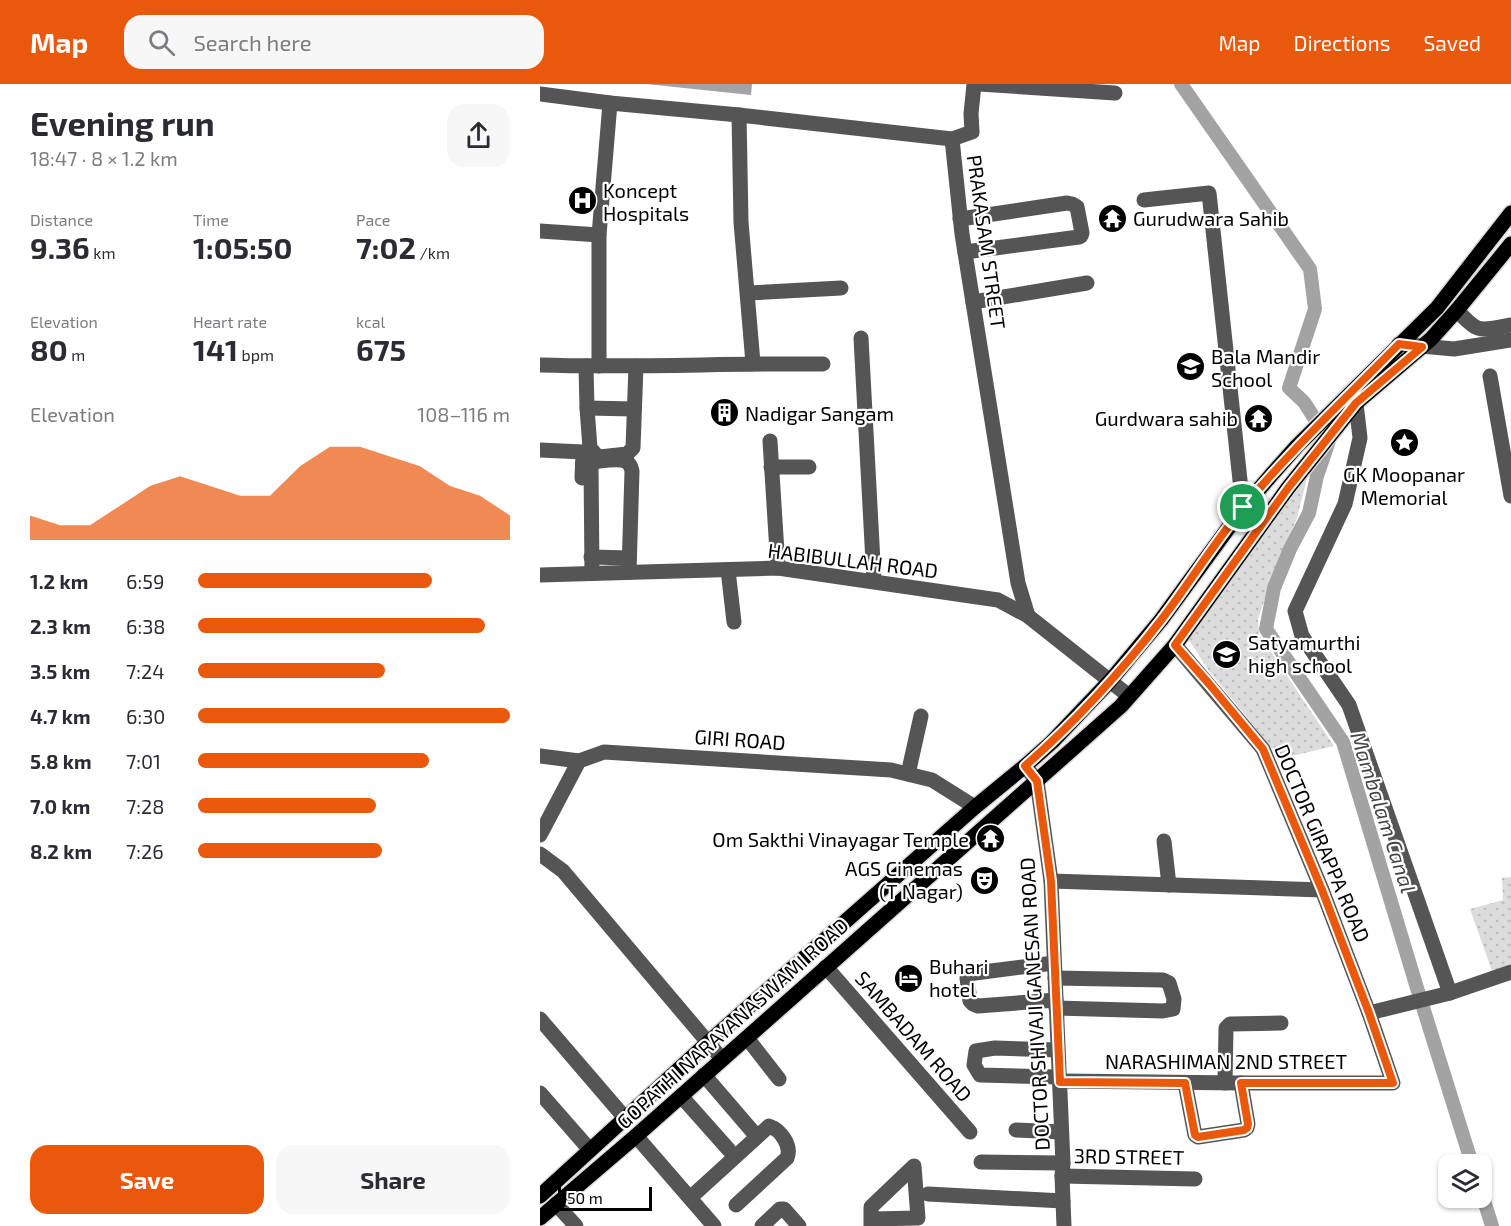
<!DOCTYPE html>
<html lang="en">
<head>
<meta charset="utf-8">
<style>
  :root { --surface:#fff; --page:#f7f7f7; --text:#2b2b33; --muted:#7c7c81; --accent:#ea580c }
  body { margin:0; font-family:"Exo 2",sans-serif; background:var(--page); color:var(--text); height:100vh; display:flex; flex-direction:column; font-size:22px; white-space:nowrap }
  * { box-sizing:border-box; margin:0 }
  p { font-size:20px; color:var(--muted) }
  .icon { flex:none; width:33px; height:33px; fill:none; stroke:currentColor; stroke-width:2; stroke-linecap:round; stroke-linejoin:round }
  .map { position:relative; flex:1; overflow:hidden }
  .details { display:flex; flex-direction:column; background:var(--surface); width:540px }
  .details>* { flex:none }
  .controls { position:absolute; left:898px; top:1070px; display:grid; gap:12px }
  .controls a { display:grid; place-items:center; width:54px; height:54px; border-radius:12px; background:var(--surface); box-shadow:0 2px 4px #0004; font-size:30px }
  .scale { position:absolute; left:18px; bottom:15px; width:94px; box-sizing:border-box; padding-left:6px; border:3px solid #000; border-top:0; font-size:16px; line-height:21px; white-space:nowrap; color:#000; -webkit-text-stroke:4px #fff; paint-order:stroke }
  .pin { position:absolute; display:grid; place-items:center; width:51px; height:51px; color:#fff; margin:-26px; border:3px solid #fff; border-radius:50%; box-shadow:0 2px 6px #0007 }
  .round { display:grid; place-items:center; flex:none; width:63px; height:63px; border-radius:18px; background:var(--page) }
  .headline { display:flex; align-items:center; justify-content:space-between; height:102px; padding:0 30px }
  h1 { font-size:33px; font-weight:700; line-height:45px }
  .figures { display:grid; grid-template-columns:repeat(3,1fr); gap:9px; height:102px; padding:6px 30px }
  .figures div { display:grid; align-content:center }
  .figures b { font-size:30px; font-weight:700 }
  .figures small { font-size:16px; font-weight:400 }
  .figures p { font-size:16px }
  .chart { height:168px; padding:12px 30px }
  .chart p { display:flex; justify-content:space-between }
  .chart svg { width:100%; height:108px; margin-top:6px; fill:var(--accent); opacity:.7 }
  .primary-button { display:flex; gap:12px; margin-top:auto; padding:12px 30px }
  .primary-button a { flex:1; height:69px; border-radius:18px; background:var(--accent); color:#fff; font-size:24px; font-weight:700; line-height:69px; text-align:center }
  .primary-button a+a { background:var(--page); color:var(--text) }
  ul { padding:0 30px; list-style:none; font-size:20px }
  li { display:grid; grid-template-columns:96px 72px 1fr; align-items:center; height:45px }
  li i { height:15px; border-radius:8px; background:var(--accent) }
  header { display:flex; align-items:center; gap:36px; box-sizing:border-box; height:84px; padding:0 30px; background:var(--accent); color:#fff }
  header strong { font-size:28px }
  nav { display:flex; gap:33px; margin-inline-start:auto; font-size:21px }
  .search { width:420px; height:54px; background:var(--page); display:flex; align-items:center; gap:15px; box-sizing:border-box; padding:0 21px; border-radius:18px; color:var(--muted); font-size:22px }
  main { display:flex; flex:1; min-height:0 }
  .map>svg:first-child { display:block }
</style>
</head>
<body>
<header>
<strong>Map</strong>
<div class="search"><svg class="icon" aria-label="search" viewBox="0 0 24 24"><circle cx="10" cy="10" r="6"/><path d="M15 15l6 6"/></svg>Search here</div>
<nav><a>Map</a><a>Directions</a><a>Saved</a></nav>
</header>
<main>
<section class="details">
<div class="headline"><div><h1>Evening run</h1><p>18:47 · 8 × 1.2 km</p></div><a class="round"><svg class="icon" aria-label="share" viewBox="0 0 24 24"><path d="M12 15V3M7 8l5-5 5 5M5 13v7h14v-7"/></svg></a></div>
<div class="figures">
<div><p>Distance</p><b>9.36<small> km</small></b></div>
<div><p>Time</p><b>1:05:50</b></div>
<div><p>Pace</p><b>7:02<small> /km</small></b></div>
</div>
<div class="figures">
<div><p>Elevation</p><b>80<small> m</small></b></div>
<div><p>Heart rate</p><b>141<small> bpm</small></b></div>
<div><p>kcal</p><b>675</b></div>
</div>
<div class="chart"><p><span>Elevation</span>108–116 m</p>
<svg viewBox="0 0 160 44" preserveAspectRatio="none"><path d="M0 44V34L10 38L20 38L30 30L40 22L50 18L60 22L70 26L80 26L90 14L100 6L110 6L120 10L130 14L140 22L150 26L160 34V44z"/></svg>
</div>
<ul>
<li><b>1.2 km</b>6:59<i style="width:75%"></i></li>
<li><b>2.3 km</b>6:38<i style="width:92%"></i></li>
<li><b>3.5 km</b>7:24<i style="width:60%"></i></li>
<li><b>4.7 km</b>6:30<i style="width:100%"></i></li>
<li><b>5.8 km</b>7:01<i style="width:74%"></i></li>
<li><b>7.0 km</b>7:28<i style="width:57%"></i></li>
<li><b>8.2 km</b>7:26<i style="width:59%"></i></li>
</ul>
<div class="primary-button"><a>Save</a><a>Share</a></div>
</section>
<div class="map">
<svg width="971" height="1142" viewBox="0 0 971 1142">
  <defs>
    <pattern id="garden-dots" width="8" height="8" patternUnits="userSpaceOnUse" patternTransform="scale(1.5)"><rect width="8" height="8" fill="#dcdcdc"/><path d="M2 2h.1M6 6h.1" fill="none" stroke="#bbb" stroke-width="1.8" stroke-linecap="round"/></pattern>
  </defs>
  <rect width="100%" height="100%" fill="#fff"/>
  <g fill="url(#garden-dots)">
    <path d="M 769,386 L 757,434 L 734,488 L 718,535 L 719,550 L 794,662 L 739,675 L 731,663 L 669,587 L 647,553 Z"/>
    <path d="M 971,793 L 971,884 L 953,890 L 930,825 L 963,816 L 962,794 Z"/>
  </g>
  <path fill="#a3a3a3" d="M 106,0 L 212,0 L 211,11 Z"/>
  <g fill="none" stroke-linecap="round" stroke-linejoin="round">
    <g stroke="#a3a3a3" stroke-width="14">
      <path d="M 641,0 L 770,185 L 775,225 L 749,304 L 764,318 L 789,357 L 777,392 L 769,429 L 750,465 L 734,504 L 726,545 L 803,658 L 877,904 L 932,1080"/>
      <path d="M 942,1110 L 952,1142"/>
    </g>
    <defs>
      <g id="major">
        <path d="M 0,1112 L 162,964 L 435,723 L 485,682 L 512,658 L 570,597 L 621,536 L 703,424 L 733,389 L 757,362 L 897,224 L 971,129"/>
        <path d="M 0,1134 L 96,1052 L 581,622 L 635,561 L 748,404 L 816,319 L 891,255 L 917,226 L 971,160"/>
      </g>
    </defs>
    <use href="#major" stroke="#dbdbdb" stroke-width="18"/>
    <g stroke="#555" stroke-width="15">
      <path d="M 439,0 L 575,9"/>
      <path d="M 0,10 L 70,19 L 199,31 L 412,55 L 432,48 L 431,30 L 434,0"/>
      <path d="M 199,31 L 201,138 L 213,279"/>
      <path d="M 412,55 L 422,150 L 478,499 L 488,532"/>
      <path d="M 604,116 L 669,109 L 703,424"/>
      <path d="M 420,135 L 527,119 L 532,120 L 537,123 L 542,149 L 541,152 L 539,153 L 425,168"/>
      <path d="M 0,147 L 59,151"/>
      <path d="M 208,209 L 301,204"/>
      <path d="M 433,218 L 547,199"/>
      <path d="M 917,226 C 939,251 940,246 971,241"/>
      <path d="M 321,254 L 334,497"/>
      <path d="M 859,260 L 914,265 L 971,256"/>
      <path d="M 0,281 C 94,284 189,279 283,280"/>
      <path d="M 46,282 L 47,324 L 50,364 L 56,371 L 60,373 L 87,370 L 93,364 L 96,282"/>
      <path d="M 59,282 L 59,151 L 70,19"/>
      <path d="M 950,292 L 971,412"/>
      <path d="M 816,319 L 820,354 L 805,420 L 755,527 L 762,552 L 809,621 L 910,909"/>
      <path d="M 47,324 L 94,325"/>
      <path d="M 230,357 L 238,484"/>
      <path d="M 0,366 L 43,368 L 42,394"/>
      <path d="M 231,383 L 269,383"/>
      <path d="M 51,473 L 89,474"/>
      <path d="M 188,486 L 194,538"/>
      <path d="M 52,489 L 51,380 C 57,376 81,374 87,378 C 91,381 91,383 92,387 L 89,488"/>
      <path d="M 0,491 L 238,484 L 458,516 L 488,532 L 589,612"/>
      <path d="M 0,672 L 39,677"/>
      <path d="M 485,682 L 497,697 L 511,797 L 523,1079 L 522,1092 L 524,1142"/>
      <path d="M 368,690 L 381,632"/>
      <path d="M 0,751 L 39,677 L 64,668 L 351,686 L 392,696 L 435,723"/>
      <path d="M 624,757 L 629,801"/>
      <path d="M 0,770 L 23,787 L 182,975"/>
      <path d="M 511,797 L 782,806"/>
      <path d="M 514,879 L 435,889 L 429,891 L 427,894 L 430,917 L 433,920 L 438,922 L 516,916"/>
      <path d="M 286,883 L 430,1048"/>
      <path d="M 515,894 L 623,896 L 629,899 L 634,915 L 633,925 L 623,927 L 516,924"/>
      <path d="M 829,929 L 910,909 L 971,888"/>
      <path d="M 0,935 L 85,1034"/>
      <path d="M 207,954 L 239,995"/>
      <path d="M 518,966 L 455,964 L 436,967 L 434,981 L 440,991 L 519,993"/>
      <path d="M 164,991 L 213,1048"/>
      <path d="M 520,997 L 701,999 L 853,999 L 829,929 L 782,806 L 723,665 L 635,561"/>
      <path d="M 645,999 L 655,1051 L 658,1053 L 704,1046 L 707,1044 L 708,1040 L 701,999"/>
      <path d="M 685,999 L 686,944 L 690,940 L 741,939"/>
      <path d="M 0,1009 L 50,1066"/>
      <path d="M 141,1012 L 189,1066"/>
      <path d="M 476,1046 L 521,1048"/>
      <path d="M 96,1052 L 174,1142"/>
      <path d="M 441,1078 L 523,1079"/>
      <path d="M 522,1092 L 655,1095"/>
      <path d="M 388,1110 L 523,1117"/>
      <path d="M 150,1114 L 229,1042 C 241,1046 252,1062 247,1074 L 196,1121"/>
      <path d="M 16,1120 L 36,1142"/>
      <path d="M 222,1142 L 240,1125 L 244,1125 L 259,1142"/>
      <path d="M 331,1142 L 331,1123 L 374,1082 L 378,1134 L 332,1135"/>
    </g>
    <use href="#major" stroke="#000" stroke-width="15"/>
  </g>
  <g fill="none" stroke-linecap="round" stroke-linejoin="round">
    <defs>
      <path id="route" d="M 859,260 L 882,263 L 816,319 L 748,404 L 635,561 L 670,601 L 723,665 L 782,806 L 829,929 L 853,999 L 701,999 L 708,1040 L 707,1044 L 704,1046 L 658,1053 L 655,1051 L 645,999 L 520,998 L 511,797 L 497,697 L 485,682 C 535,638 581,588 622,535 C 650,498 675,458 705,421 C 753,364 807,313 859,260 Z"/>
    </defs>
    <use href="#route" stroke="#fff" stroke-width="12"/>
    <use href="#route" stroke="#ea580c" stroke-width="8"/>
  </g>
  <defs>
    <symbol id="hospital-disc" viewBox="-11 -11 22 22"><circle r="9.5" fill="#000" stroke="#fff"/><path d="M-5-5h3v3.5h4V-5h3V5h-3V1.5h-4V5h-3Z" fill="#fff"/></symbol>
    <symbol id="temple-disc" viewBox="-11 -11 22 22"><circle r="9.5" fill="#000" stroke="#fff"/><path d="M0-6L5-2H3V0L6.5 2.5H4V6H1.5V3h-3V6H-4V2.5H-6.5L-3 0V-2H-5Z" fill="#fff"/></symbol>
    <symbol id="school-disc" viewBox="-11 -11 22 22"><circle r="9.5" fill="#000" stroke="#fff"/><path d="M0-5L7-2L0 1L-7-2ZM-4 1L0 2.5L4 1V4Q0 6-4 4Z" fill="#fff"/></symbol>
    <symbol id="building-disc" viewBox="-11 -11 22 22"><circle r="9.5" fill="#000" stroke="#fff"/><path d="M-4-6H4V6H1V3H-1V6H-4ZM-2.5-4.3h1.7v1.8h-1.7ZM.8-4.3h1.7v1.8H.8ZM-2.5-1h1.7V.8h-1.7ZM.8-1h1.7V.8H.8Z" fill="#fff"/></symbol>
    <symbol id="sight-disc" viewBox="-11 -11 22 22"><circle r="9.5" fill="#000" stroke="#fff"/><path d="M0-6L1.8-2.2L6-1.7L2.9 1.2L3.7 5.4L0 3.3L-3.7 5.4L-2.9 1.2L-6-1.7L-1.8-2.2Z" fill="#fff"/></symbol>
    <symbol id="theatre-disc" viewBox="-11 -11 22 22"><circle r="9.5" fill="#000" stroke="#fff"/><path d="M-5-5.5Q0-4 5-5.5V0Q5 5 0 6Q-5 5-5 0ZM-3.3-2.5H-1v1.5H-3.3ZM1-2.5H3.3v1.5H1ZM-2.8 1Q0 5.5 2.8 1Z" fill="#fff"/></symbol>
    <symbol id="hotel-disc" viewBox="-11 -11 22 22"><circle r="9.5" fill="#000" stroke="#fff"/><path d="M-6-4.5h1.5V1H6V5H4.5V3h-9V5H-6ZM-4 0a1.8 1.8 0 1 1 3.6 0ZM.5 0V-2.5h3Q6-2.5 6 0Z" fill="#fff"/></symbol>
  </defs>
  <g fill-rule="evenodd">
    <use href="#hospital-disc" x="26" y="100" width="33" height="33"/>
    <use href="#temple-disc" x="556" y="118" width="33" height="33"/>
    <use href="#school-disc" x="634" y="266" width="33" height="33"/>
    <use href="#building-disc" x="168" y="312" width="33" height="33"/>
    <use href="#temple-disc" x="702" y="318" width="33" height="33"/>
    <use href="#sight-disc" x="848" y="342" width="33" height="33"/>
    <use href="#school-disc" x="670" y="554" width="33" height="33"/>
    <use href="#temple-disc" x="434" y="738" width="33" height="33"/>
    <use href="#theatre-disc" x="428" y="780" width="33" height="33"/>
    <use href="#hotel-disc" x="352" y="878" width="33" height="33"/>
  </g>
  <g text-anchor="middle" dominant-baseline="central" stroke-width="4.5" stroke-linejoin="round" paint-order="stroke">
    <g font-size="20" fill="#000" stroke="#fff" text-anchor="start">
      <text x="63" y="106">Koncept<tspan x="63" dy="23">Hospitals</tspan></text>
      <text x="593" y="134">Gurudwara Sahib</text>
      <text x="671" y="272">Bala Mandir<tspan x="671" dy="23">School</tspan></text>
      <text x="205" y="329">Nadigar Sangam</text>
      <text x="698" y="334" text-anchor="end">Gurdwara sahib</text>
      <text x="864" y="390" text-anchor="middle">GK Moopanar<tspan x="864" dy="23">Memorial</tspan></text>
      <text x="708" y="558">Satyamurthi<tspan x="708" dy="23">high school</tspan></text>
      <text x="429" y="755" text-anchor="end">Om Sakthi Vinayagar Temple</text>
      <text x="423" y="784" text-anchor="end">AGS Cinemas<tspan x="423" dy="23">(T Nagar)</tspan></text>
      <text x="389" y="882">Buhari<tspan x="389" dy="23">hotel</tspan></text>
    </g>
    <g font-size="20" fill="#000" stroke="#fff">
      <text transform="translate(447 158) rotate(82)">PRAKASAM STREET</text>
      <text transform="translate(313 476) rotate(7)">HABIBULLAH ROAD</text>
      <text transform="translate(200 655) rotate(4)">GIRI ROAD</text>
      <text transform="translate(783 759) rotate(67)">DOCTOR GIRAPPA ROAD</text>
      <text transform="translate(494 920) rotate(-93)">DOCTOR SHIVAJI GANESAN ROAD</text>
      <text transform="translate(192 939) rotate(-42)">GOPATHI NARAYANASWAMI ROAD</text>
      <text transform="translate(374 952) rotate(49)">SAMBADAM ROAD</text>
      <text x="686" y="977">NARASHIMAN 2ND STREET</text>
      <text transform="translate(589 1072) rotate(1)">3RD STREET</text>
    </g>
    <g font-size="21" font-style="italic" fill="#444" stroke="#fff">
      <text transform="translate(844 728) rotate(72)">Mambalam Canal</text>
    </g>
  </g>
</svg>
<div class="controls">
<a><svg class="icon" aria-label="layers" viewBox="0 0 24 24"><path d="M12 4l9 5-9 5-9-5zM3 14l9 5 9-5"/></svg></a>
</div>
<div class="scale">50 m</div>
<div class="pin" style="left:703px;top:423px;background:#1e9e55"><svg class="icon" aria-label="arrive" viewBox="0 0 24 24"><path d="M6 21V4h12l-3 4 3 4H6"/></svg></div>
</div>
</main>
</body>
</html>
